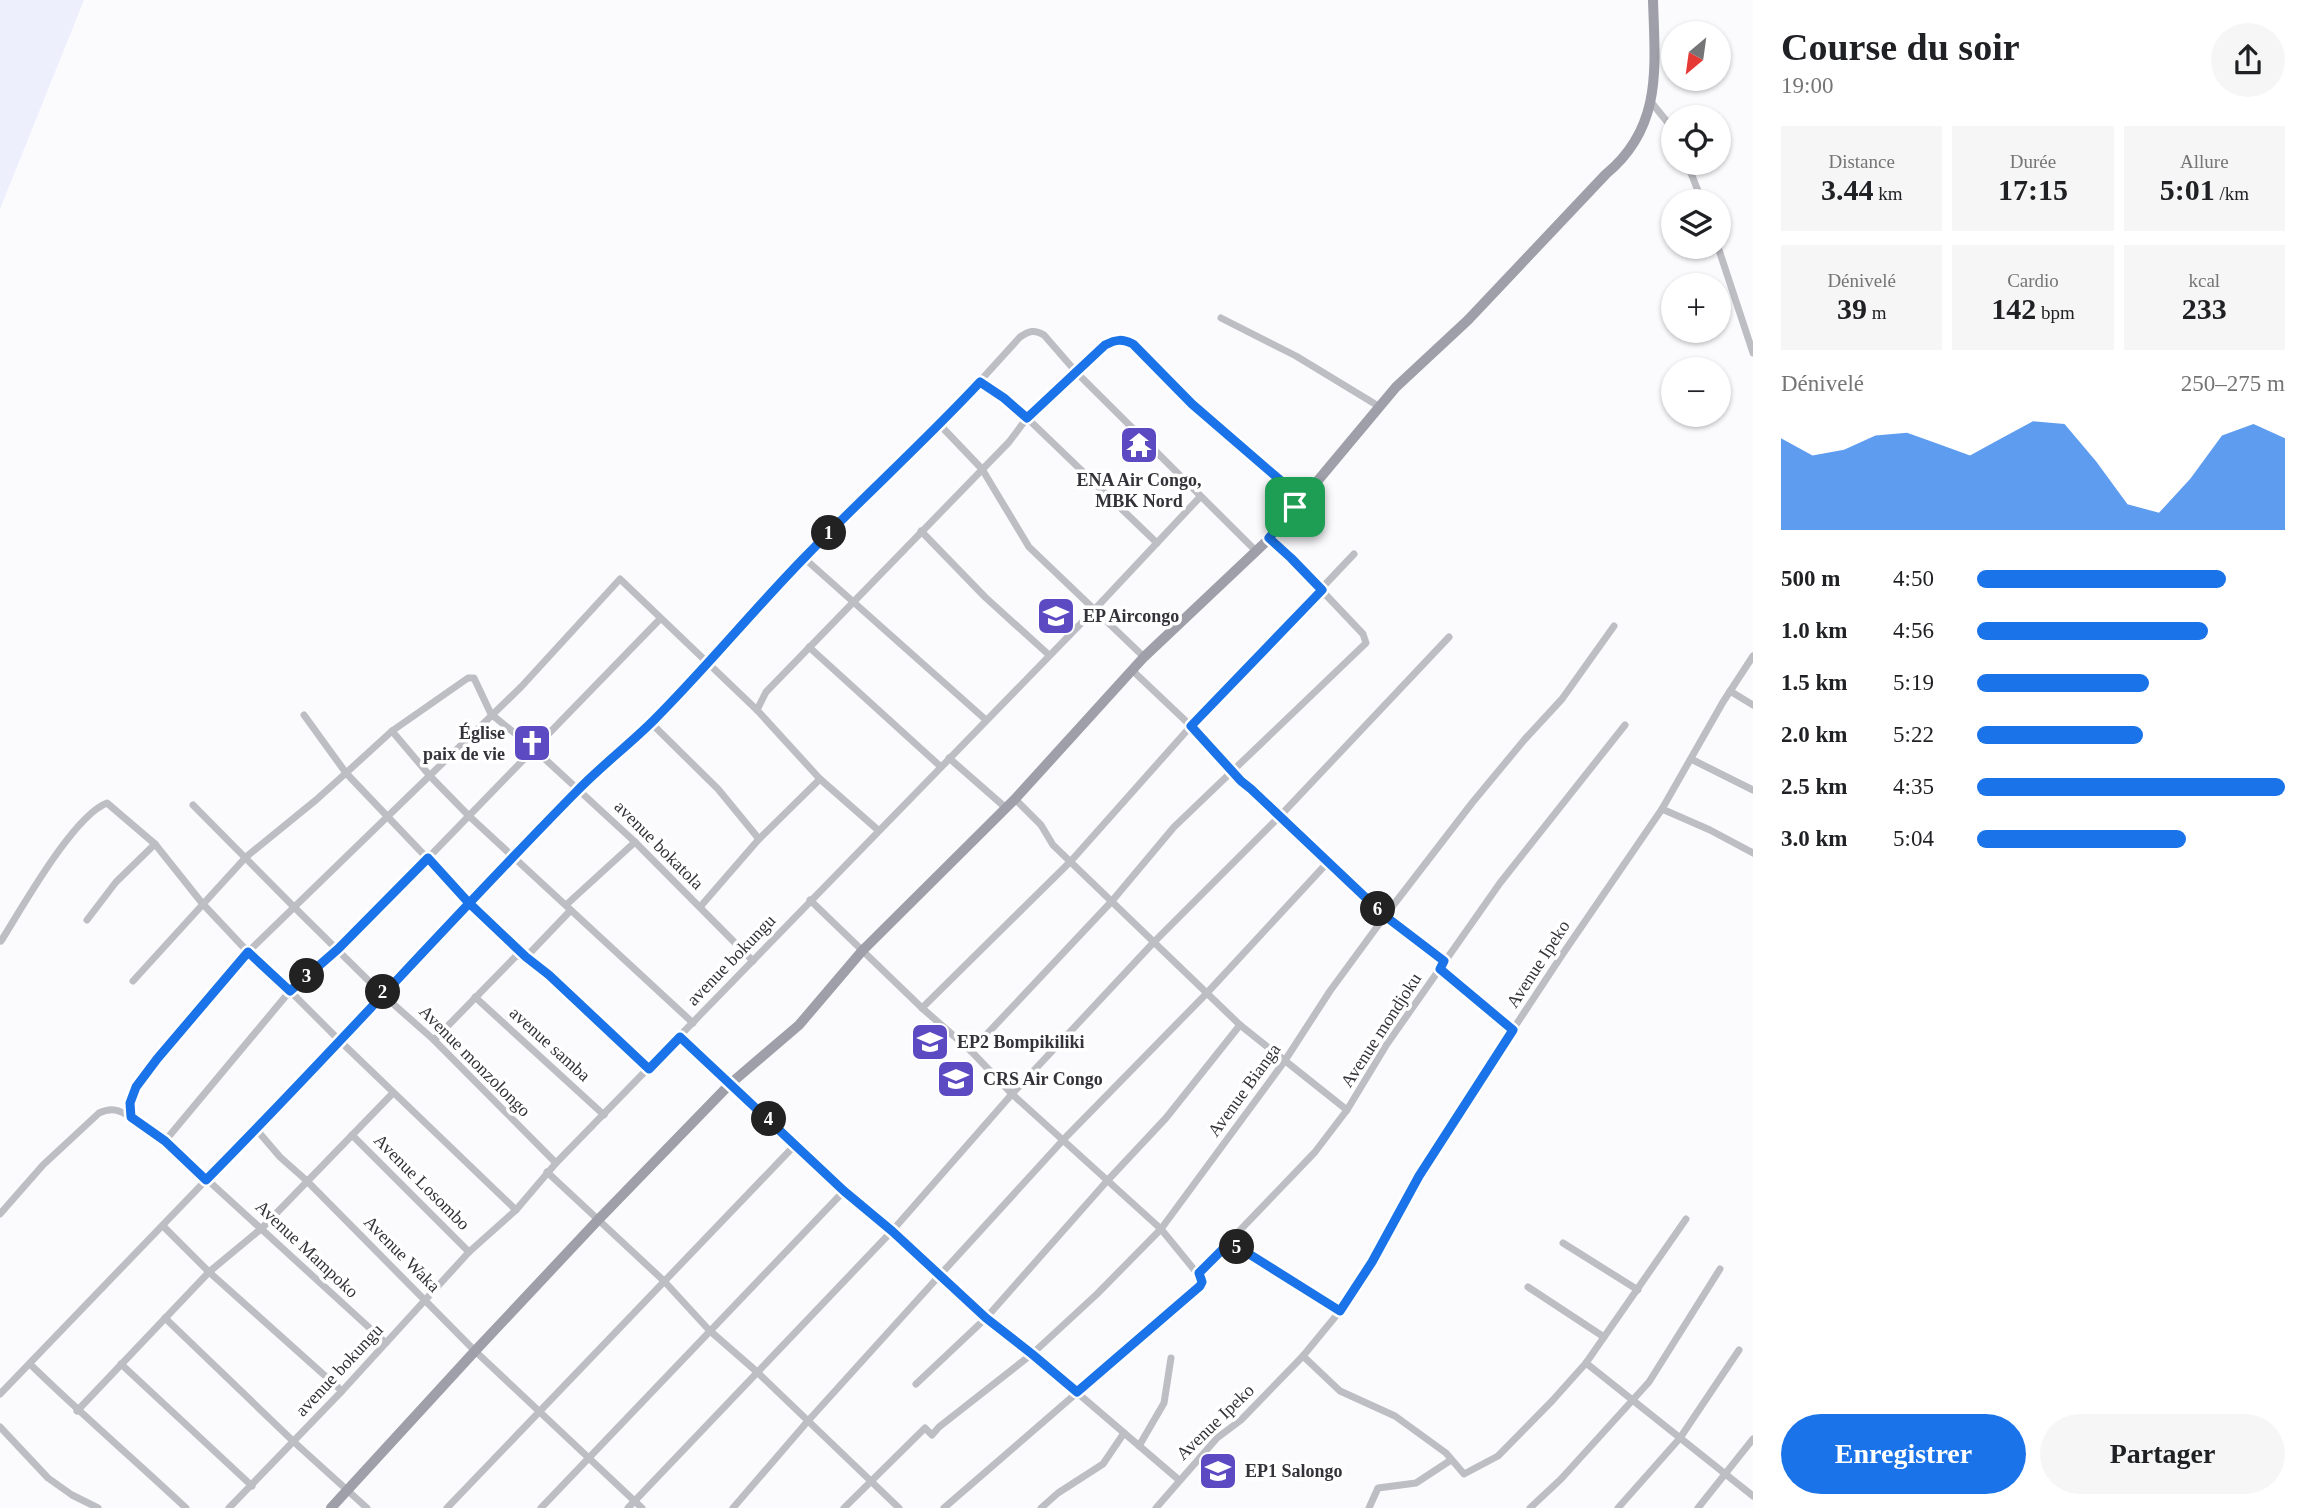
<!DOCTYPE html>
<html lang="fr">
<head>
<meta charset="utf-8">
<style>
  :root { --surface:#fff; --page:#f6f6f6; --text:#202124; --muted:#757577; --accent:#1a73e8 }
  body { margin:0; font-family:"Times New Roman",serif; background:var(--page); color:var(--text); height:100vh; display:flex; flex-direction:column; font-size:26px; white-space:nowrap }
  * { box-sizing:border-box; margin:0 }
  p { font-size:23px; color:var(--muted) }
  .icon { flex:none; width:38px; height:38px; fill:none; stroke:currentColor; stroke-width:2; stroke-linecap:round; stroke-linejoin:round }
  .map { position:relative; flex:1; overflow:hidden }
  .sheet { display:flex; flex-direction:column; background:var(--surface); width:560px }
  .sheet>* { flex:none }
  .needle { width:46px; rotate:209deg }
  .buttons { position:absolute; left:1661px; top:21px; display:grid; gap:14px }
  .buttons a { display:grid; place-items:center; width:70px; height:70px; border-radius:50%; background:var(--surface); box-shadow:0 2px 5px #0004; font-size:35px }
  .pin { position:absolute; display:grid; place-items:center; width:60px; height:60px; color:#fff; margin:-30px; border-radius:14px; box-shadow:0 4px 10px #0006 }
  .km { position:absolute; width:35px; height:35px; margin:-18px; border-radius:50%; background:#222; color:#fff; font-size:19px; line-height:35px; text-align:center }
  .round { display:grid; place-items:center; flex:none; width:74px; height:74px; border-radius:37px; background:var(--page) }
  .head { display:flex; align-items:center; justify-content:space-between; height:119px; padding:0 28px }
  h1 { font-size:38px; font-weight:700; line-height:52px }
  .figures { display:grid; grid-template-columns:repeat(3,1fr); gap:10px; height:119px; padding:7px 28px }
  .figures div { display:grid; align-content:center; border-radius:0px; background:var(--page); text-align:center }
  .figures b { font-size:30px; font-weight:700 }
  .figures small { font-size:19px; font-weight:400 }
  .figures p { font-size:19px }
  .chart { height:196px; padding:14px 28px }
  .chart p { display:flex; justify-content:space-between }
  .chart svg { width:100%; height:126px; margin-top:7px; fill:var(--accent); opacity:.7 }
  .action { display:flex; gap:14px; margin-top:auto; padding:14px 28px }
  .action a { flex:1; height:80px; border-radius:42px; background:var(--accent); color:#fff; font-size:28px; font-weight:700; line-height:80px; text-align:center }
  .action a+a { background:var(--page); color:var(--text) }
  ul { padding:0 28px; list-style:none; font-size:23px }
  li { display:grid; grid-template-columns:112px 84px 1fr; align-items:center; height:52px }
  li i { height:18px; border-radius:9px; background:var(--accent) }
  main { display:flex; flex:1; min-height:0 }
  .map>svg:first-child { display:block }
</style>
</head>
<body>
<main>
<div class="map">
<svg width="1753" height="1508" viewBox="0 0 1753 1508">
  <rect width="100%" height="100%" fill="#fbfbfe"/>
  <path fill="#eeeffd" d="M 0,0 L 84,0 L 0,209 Z"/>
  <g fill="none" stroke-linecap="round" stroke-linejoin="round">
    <g stroke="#bdbdc4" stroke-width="7">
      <path d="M 1651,102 L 1673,129"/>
      <path d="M 1687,163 L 1702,201"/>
      <path d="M 1718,247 L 1753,353"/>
      <path d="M 1221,318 L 1296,356 L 1380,407"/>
      <path d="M 980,382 L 1004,398 L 1027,418 L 1157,543"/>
      <path d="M 940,425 L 982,469 L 1029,547 L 1144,657"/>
      <path d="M 921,531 L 985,597 L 1049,655"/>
      <path d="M 804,558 L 986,720"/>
      <path d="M 809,647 L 940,766"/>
      <path d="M 1133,671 L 1191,726 L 1241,781 L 1251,788 L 1385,916 L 1444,961"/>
      <path d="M 1730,691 L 1753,705"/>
      <path d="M 757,710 L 766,692 L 1009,442 L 1027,418 L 1105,345 C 1117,339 1122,338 1133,344 L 1192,404 L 1280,480 L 1295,507"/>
      <path d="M 304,715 L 346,773 L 392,731 L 468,678 L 474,678 L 491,714 L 533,748 L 635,842 L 753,961"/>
      <path d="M 651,723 L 718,789 L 759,839"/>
      <path d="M 392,731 L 430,776 L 469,816 L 693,1023"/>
      <path d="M 949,758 L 1006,808"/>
      <path d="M 1691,759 L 1753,790"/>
      <path d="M 1015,799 L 1041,825 L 1053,845 L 1240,1025 L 1347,1110"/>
      <path d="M 193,805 L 294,907 L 382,994 L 434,1040 L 556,1163"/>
      <path d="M 1662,809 L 1710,830 L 1753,853"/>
      <path d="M 155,844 L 202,903 L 248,952 L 290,991 L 340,1041 L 516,1210"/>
      <path d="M 810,900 L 922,1008 L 971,1051 L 1012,1094 L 1161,1229 L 1201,1278 L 1200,1286 L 944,1508"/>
      <path d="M 566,905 L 635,842"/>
      <path d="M 700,907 L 759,839 L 820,779"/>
      <path d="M 1,941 C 22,908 73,816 107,803 L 155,844 L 116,882 L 87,920"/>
      <path d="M 1440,969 L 1513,1030"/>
      <path d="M 133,981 L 246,857 L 316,800 L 346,773 L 469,902 L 649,1069"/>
      <path d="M 475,997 L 604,1115"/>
      <path d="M 922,1008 L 1071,861 L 1191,726 L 1354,554"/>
      <path d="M 680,1037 L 844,1191 L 892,1231 L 986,1318 L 1032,1354 L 1179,1480"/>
      <path d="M 434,1040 L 516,956 L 526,957 L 570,911"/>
      <path d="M 971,1051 L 1112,901 L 1174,827 L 1366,643 L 1363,634 L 1291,558 L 1269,539"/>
      <path d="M 256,1129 L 280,1157 L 307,1181 L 475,1351 L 642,1508"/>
      <path d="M 352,1135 L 469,1252"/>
      <path d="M 165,1141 L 290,991 L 338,949 L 428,858 L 660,619"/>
      <path d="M 547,1172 L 664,1281 L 709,1330 L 756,1371 L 899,1508"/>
      <path d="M 0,1214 L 43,1165 L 99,1113 C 112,1107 119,1110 131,1117"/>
      <path d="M 1686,1219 L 1586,1363 L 1753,1496"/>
      <path d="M 163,1226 L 209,1272 L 342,1391"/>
      <path d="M 1230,1242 L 1340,1311"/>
      <path d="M 1563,1243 L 1638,1290"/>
      <path d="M 1199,1273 L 1315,1152 L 1347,1110 L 1387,1044 L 1500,883 L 1625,725"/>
      <path d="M 1528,1287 L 1604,1337"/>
      <path d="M 165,1318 L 294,1442 L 367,1508"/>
      <path d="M 386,1343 L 165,1141 L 131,1117 L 130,1103 L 136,1087 L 157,1059 L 248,952 L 521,687 L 620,579 L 757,710 L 820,779 L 878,830"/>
      <path d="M 1303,1356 L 1340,1391 L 1395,1416 L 1446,1453 L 1464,1474 L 1498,1456 L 1552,1401 L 1586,1363"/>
      <path d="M 121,1364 L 252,1486"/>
      <path d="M 31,1365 C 81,1414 135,1460 186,1508"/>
      <path d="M 916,1384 L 986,1318 L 1107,1181 L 1166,1118 L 1240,1025"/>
      <path d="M 0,1394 L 340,1041 L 469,902 L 578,789 L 681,693 L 804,558 L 940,425 L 1020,337 C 1029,331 1034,329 1044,335 L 1077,373 L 1256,551"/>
      <path d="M 77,1411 L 209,1272 L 262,1228 L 393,1093"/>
      <path d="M 0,1427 L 48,1478 L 72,1495 L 98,1508"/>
      <path d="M 1139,1446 L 1164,1403 L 1171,1358"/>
      <path d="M 229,1508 L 342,1391 L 469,1252 L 516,1210 L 556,1163 L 1095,609 L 1200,497"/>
      <path d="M 447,1508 L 796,1144"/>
      <path d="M 541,1508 L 844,1191"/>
      <path d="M 628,1508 L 892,1231 L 1012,1094 L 1154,942 L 1280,816 L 1449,637"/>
      <path d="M 733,1508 L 807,1422 L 940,1275 L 1064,1139 L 1206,994 L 1328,862"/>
      <path d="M 844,1508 L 925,1428 L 932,1435 L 939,1427 L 1032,1354 L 1097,1294 L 1161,1229 L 1284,1062 L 1330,991 L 1385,916 L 1472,803 L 1525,739 L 1562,699 L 1614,626"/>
      <path d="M 1041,1508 L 1058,1493 L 1103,1464 L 1124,1433"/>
      <path d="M 1156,1508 L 1217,1438 L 1241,1420 L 1303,1356 L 1340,1311 L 1372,1262 L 1419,1176 L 1462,1107 L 1562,955 L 1662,809 L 1723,702 L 1753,656"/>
      <path d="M 1369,1508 L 1378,1488 L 1416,1483 L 1451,1460"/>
      <path d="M 1530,1508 L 1561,1479 L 1649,1382 L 1720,1269"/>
      <path d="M 1618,1508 L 1680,1438 L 1739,1350"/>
      <path d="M 1698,1508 L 1753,1439"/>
    </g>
    <path stroke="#9e9fa9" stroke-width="10" d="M 331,1508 L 475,1351 L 598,1220 L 730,1084 L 799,1025 L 862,951 L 1015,799 L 1144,657 L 1269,539 L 1396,387 L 1468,320 L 1606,174 C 1663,127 1655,67 1653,0"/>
  </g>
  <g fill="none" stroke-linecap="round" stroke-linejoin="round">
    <defs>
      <path id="route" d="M 1295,507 L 1280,480 L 1192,404 L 1133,344 C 1122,339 1117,339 1105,345 L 1027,418 L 1004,398 L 980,382 C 924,442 863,497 806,556 C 754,609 707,667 654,720 C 629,745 601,766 576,792 C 451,919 332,1053 206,1180 L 165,1141 L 131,1117 L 130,1103 L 136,1087 L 157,1059 L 248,952 L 290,991 L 338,949 L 428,858 L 468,902 L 526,957 L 549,975 L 649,1069 L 680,1037 L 844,1191 L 892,1231 L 986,1318 L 1032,1354 L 1077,1392 L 1200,1286 L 1202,1282 L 1199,1273 L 1230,1242 L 1340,1311 L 1372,1262 L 1419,1176 L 1513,1030 L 1440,969 L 1444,961 L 1385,916 L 1251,789 L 1241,781 L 1191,726 L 1322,590 L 1291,558 L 1269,538 L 1295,507"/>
    </defs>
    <use href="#route" stroke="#fff" stroke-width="14"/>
    <use href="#route" stroke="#1a73e8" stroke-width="9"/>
  </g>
  <defs>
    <symbol id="temple-square" viewBox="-11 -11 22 22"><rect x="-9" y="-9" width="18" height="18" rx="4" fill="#5c4ac3" stroke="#fff"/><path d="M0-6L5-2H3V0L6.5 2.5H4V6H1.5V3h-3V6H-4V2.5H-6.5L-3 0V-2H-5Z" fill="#fff"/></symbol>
    <symbol id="school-square" viewBox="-11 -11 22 22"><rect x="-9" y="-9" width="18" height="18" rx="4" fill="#5c4ac3" stroke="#fff"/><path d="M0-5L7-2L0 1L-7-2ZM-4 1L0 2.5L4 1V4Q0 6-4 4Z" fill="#fff"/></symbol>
    <symbol id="church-square" viewBox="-11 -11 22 22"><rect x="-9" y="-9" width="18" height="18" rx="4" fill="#5c4ac3" stroke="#fff"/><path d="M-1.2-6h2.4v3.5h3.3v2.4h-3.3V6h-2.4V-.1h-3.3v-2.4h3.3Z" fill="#fff"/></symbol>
  </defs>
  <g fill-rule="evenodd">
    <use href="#temple-square" x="1117" y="423" width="44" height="44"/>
    <use href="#school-square" x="1034" y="594" width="44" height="44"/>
    <use href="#church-square" x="510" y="721" width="44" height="44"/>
    <use href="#school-square" x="908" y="1020" width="44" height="44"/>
    <use href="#school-square" x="934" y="1057" width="44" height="44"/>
    <use href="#school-square" x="1196" y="1449" width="44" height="44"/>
  </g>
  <g text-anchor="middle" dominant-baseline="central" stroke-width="7" stroke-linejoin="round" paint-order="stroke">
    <g font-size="18" font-weight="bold" fill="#333339" stroke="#fff" text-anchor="start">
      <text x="1139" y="480" text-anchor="middle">ENA Air Congo,<tspan x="1139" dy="21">MBK Nord</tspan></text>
      <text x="1083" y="616">EP Aircongo</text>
      <text x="505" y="733" text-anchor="end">Église<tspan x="505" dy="21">paix de vie</tspan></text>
      <text x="957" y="1042">EP2 Bompikiliki</text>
      <text x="983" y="1079">CRS Air Congo</text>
      <text x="1245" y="1471">EP1 Salongo</text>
    </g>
    <g font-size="18" fill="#333339" stroke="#fff">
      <text transform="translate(659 845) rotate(45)">avenue bokatola</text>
      <text transform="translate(731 960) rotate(-46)">avenue bokungu</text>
      <text transform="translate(1538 964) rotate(-57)">Avenue Ipeko</text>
      <text transform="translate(1381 1030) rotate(-57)">Avenue mondjoku</text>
      <text transform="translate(550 1044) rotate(42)">avenue samba</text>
      <text transform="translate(475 1061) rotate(45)">Avenue monzolongo</text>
      <text transform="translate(1244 1090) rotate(-54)">Avenue Bianga</text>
      <text transform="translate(422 1182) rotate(45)">Avenue Losombo</text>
      <text transform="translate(307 1249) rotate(43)">Avenue Mampoko</text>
      <text transform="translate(402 1254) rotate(45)">Avenue Waka</text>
      <text transform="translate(339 1370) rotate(-47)">avenue bokungu</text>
      <text transform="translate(1215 1422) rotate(-44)">Avenue Ipeko</text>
    </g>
  </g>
</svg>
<div class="buttons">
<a><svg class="needle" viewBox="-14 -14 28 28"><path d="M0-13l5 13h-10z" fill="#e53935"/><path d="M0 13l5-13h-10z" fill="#757577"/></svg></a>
<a><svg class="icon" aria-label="locate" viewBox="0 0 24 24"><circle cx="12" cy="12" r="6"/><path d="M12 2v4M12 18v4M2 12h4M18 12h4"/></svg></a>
<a><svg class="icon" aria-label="layers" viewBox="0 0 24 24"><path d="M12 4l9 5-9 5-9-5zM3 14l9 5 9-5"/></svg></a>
<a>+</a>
<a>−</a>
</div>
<div class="pin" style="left:1295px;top:507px;background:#1e9e55"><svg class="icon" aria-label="arrive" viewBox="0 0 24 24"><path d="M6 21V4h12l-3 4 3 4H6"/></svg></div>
<b class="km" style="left:829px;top:533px">1</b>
<b class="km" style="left:383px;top:992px">2</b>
<b class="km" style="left:307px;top:976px">3</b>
<b class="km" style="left:769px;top:1119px">4</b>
<b class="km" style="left:1237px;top:1247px">5</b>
<b class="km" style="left:1378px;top:909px">6</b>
</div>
<section class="sheet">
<div class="head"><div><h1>Course du soir</h1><p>19:00</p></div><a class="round"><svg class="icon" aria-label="share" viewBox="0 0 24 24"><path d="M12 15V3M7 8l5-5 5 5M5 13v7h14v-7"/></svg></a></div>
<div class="figures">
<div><p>Distance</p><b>3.44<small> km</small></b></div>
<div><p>Durée</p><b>17:15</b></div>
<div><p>Allure</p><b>5:01<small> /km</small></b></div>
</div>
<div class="figures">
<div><p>Dénivelé</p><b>39<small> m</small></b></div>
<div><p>Cardio</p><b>142<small> bpm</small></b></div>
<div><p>kcal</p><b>233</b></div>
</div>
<div class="chart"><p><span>Dénivelé</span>250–275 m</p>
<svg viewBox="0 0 160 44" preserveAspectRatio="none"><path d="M0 44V12L10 18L20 16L30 11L40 10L50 14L60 18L70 12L80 6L90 7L100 20L110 35L120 38L130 26L140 11L150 7L160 12V44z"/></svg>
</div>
<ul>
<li><b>500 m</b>4:50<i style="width:81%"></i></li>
<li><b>1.0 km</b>4:56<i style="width:75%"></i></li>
<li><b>1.5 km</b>5:19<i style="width:56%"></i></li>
<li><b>2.0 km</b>5:22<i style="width:54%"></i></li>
<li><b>2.5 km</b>4:35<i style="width:100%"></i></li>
<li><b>3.0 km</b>5:04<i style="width:68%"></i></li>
</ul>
<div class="action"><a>Enregistrer</a><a>Partager</a></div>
</section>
</main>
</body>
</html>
